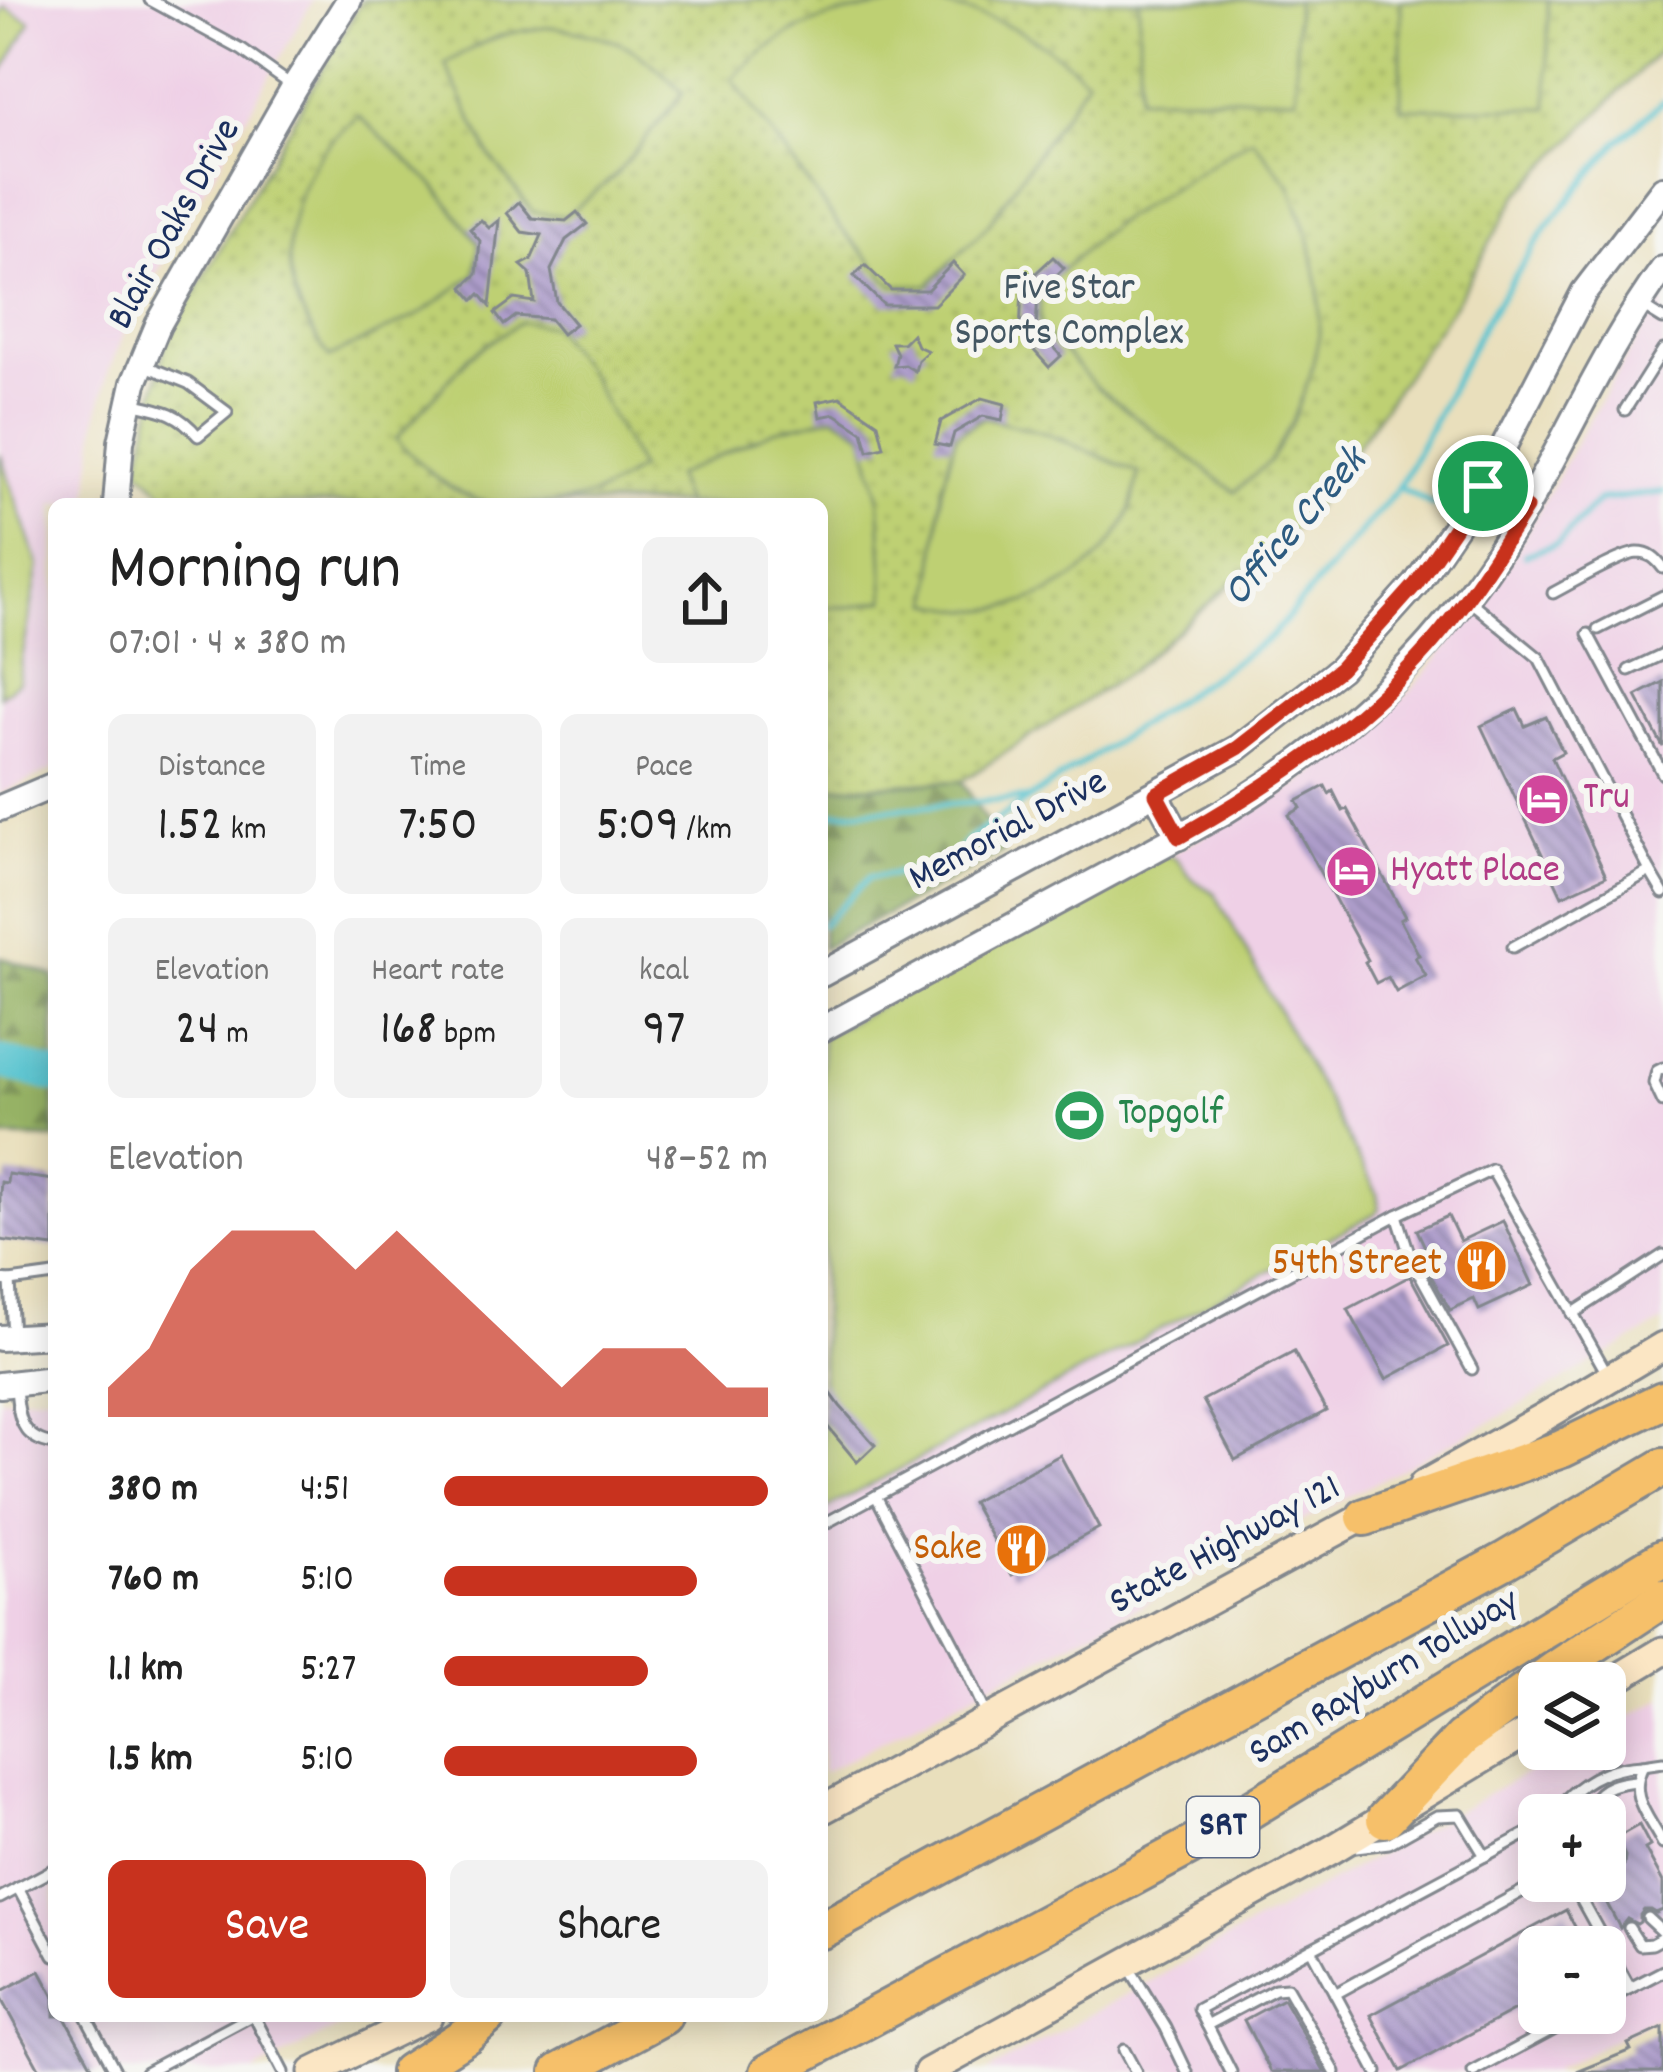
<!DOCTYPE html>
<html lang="en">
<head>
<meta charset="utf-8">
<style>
  :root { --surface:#fff; --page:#f2f2f2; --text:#222; --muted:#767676; --accent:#c8321e }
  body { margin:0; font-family:Dekko,sans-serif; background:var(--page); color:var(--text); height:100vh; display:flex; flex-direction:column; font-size:45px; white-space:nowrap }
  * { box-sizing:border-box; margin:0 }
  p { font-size:39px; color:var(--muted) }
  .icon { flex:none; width:66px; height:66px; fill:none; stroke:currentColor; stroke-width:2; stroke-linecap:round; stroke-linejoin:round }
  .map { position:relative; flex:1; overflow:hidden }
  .panel { position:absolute; left:48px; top:498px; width:780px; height:1524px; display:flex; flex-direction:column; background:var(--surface); border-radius:18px; box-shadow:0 6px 30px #0003 }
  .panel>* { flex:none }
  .tools { position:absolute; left:1518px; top:1662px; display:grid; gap:24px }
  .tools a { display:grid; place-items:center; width:108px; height:108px; border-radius:18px; background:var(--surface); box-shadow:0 6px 30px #0003; font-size:60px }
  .pin { position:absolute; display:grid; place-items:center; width:102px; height:102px; color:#fff; margin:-51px; border:6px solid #fff; border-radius:50%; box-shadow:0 3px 12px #0007 }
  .round { display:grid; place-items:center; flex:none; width:126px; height:126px; border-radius:18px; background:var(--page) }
  .headline { display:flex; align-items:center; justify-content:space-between; height:204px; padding:0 60px }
  h1 { font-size:66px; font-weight:600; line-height:90px }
  .stats { display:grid; grid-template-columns:repeat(3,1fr); gap:18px; height:204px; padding:12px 60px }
  .stats div { display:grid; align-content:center; border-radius:18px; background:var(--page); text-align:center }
  .stats b { font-size:51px; font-weight:600 }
  .stats small { font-size:33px; font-weight:400 }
  .stats p { font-size:33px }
  .chart { height:336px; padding:24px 60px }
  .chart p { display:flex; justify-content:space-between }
  .chart svg { width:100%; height:216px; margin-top:12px; fill:var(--accent); opacity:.7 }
  .button { display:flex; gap:24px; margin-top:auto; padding:24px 60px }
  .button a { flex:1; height:138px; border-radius:18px; background:var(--accent); color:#fff; font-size:48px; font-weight:600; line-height:138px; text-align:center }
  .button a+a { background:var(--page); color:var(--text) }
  ul { padding:0 60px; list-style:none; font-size:39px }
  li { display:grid; grid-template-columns:192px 144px 1fr; align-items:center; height:90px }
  li i { height:30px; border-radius:15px; background:var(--accent) }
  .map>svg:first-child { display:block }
</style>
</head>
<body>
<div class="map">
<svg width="1663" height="2072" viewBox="0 0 1663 2072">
  <defs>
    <pattern id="grass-dots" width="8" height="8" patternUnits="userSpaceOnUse" patternTransform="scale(3)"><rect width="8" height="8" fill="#bed073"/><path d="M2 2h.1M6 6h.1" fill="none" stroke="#a3b366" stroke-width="1.8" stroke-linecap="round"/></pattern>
    <pattern id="forest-firs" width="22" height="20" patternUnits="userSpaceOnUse" patternTransform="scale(3)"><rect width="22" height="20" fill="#96b265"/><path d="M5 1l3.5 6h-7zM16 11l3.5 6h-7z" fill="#7a9156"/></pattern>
    <pattern id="building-back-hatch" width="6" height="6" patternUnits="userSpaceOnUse" patternTransform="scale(3)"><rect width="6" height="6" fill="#ad9dca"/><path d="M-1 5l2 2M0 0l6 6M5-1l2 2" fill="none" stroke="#8c80a7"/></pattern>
  </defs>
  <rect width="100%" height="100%" fill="#f6f6f2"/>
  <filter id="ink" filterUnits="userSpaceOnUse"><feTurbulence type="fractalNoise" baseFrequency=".00833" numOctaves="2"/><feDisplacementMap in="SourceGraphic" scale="24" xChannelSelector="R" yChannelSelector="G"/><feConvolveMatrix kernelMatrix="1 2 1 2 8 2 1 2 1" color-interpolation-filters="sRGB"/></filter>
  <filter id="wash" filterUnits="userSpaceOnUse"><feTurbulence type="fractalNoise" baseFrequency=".004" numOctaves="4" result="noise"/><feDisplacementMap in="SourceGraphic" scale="48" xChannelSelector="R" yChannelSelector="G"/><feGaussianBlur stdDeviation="2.7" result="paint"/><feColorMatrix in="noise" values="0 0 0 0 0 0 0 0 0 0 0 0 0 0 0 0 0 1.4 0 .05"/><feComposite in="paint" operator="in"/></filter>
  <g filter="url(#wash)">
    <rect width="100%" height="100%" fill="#e9dfbc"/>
    <g fill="#efd0e6" fill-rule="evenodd">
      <path d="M 0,0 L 313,0 L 130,320 L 108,372 L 97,418 L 88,504 L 54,504 L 54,769 L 0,794 Z"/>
      <path d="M 1663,296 L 1663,1322 L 1491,1422 L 822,1773 L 822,1042 L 1299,784 L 1409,693 L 1493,592 L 1582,432 Z"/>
      <path d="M 54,1394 L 54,2016 L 360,2016 L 253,2072 L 0,2072 L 0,1398 Z"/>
      <path d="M 1663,1698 L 1663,2013 L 1551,2072 L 986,2072 L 1570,1749 L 1605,1749 L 1605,1730 ZM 1539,1815 L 1605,1815 L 1605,1881 L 1539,1881 ZM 1539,1947 L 1605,1947 L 1605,2013 L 1539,2013 Z"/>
    </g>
    <path fill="url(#grass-dots)" stroke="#6c8068" stroke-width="3" d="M 362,0 L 1663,0 L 1663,47 L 1517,196 L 1456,302 L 1309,516 L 1131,671 L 962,781 L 822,788 L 822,504 L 175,504 L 139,468 L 165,345 Z"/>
    <g fill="url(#forest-firs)" stroke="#587062" stroke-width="3">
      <path d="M 962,781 L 1004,852 L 822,948 L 822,788 Z"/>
      <path d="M 0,957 L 54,976 L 54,1139 L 0,1137 Z"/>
    </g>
    <g fill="#bed073" stroke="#6c8068" stroke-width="3">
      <rect x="1139" y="0" width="157" height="97"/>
      <rect x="1401" y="0" width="147" height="108"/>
      <path d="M 927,3 C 997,16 1034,31 1087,80 L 987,226 L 928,285 L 893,285 L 839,226 L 732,79 C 744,68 756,56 769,47 C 815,13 871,7 927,3 Z"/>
      <path d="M 5,7 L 31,22 L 0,76 L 0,16 Z"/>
      <path d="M 554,27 C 616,37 639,46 683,93 L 615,176 L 565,216 L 533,212 L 490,156 L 445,64 C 487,38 504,31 554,27 Z"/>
      <path d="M 359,116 L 437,188 L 479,243 L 475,274 L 422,313 L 329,357 C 315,337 301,315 294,291 C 280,240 297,181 331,141 C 338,132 349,124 359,116 Z"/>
      <path d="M 1252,138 L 1289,184 L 1310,241 L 1319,290 L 1319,335 L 1310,376 L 1293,421 L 1270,461 L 1235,492 L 1096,387 L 1040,326 L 1040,290 L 1111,226 Z"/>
      <path d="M 520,322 L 551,326 L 590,376 L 639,468 C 605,495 579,504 535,504 C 520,504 502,507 488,503 C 450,494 421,466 396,439 L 470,356 Z"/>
      <path d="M 835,416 L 863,433 L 879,495 L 885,600 L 850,607 L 822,607 L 822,504 L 685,504 L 675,476 L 773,431 Z"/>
      <path d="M 984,417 L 1048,434 L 1139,473 C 1136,485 1134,499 1130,510 C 1106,571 1033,613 969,610 C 957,609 943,605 931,603 L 942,489 L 956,435 Z"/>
      <path d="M 0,454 L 39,566 L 18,682 L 0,696 Z"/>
      <path d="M 1164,855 C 1181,856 1181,866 1191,877 C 1197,884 1207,888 1215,893 L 1377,1193 L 1379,1208 L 1376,1213 L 822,1511 L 822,1037 Z"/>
    </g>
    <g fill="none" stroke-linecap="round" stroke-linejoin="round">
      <g stroke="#57c3cf" stroke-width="6">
        <path d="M 1399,487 L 1433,505"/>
        <path d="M 1525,555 L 1557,544 L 1599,500 L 1663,492"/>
        <path d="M 822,814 L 1030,798"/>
        <path d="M 822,925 L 870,877 L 944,868 L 969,839 L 1271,637 L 1399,487 L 1484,323 L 1547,227 L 1617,142 L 1663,101"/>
      </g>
      <path stroke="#57c3cf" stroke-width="33" d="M 0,1062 L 54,1076"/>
    </g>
    <g id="blocks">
      <g fill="url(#building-back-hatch)">
        <path d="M 519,202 L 532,218 L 566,221 L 577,212 L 587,224 L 566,240 L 551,270 L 557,302 L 575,324 L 562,334 L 550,319 L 516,316 L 504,325 L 495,313 L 514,299 L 534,302 L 530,273 L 521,265 L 531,260 L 542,235 L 522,232 L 507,213 Z"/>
        <path d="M 481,220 L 489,228 L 499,220 L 490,306 L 480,294 L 474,300 L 463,287 L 477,274 L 480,241 L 470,229 Z"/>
        <path d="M 1053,257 L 1064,268 L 1038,293 L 1036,328 L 1061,356 L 1049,367 L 1020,335 L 1022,286 Z"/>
        <path d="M 953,263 L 964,275 L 934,305 L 884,305 L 854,276 L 865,265 L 891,290 L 927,290 Z"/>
        <path d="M 912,334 L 917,346 L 928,351 L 918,360 L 915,371 L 905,365 L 894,366 L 897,354 L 892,343 L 903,343 Z"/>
        <path d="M 840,397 L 878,423 L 884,447 L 868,451 L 863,432 L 835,414 L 820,417 L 817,402 Z"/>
        <path d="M 982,398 L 1005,404 L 1002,420 L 983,416 L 954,433 L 950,447 L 935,444 L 941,421 Z"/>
        <path d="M 1663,682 L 1663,747 L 1636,696 Z"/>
        <path d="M 1517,709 L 1525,726 L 1546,717 L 1563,752 L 1552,758 L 1606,876 L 1562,896 L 1481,726 Z"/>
        <path d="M 1325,786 L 1329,794 L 1333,791 L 1343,811 L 1347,809 L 1405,917 L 1400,920 L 1419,955 L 1415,957 L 1426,976 L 1396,992 L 1388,977 L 1376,983 L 1365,962 L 1368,960 L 1289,815 L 1301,808 L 1297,801 Z"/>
        <path d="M 8,1174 L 54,1180 L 54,1247 L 0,1240 L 0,1192 L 1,1182 L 7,1183 Z"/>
        <path d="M 1448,1216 L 1460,1241 L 1503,1221 L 1533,1285 L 1479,1310 L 1474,1299 L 1450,1310 L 1426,1267 L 1433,1264 L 1417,1230 Z"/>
        <path d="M 1410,1276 L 1448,1346 L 1386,1379 L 1348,1309 Z"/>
        <path d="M 1294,1352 L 1326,1411 L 1235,1460 L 1203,1400 Z"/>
        <path d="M 822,1381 L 840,1406 L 875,1445 L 857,1462 L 822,1420 Z"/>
        <path d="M 1060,1455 L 1099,1528 L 1012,1575 L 972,1502 Z"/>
        <path d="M 1639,1825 L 1650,1846 L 1645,1849 L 1663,1882 L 1663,1910 L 1656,1913 L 1651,1910 L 1644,1910 L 1640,1915 L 1640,1922 L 1637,1924 L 1627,1919 L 1620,1928 L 1595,1881 L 1605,1881 L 1605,1866 L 1609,1864 L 1618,1868 L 1624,1865 L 1625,1856 L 1616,1838 Z"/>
        <path d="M 1566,1910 L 1586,1947 L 1539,1947 L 1539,1997 L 1401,2071 L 1371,2015 Z"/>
        <path d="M 40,1971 L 54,1997 L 54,2016 L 64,2016 L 95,2072 L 41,2072 L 0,1997 L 0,1992 Z"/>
        <path d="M 1283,1999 L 1325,2072 L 1271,2072 L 1244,2020 Z"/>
        <path d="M 1663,2028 L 1663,2072 L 1577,2072 L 1631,2050 L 1628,2044 Z"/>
      </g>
    </g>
  </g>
  <g filter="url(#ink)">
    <use href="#blocks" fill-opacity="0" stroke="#82878d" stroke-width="3"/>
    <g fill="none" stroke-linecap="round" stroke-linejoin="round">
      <defs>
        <g id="service">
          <path d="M 150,0 L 242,50 L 294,87"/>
          <path d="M 1642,306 L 1663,319"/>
          <path d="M 135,404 C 163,410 179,413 198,436 L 227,412 L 188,383 L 141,364"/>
          <path d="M 1625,410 L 1663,350"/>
          <path d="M 1553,593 C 1571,584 1620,554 1638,553 C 1650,553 1656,559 1663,568"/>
          <path d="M 1466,598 L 1539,658 L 1650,871 L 1513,947"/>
          <path d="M 1598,629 L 1663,596"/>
          <path d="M 1588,634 L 1663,774"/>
          <path d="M 1629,670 L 1663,654"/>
          <path d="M 1650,871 L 1663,893"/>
          <path d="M 1663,1068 L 1657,1071 L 1654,1083 L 1663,1102"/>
          <path d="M 1397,1215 L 1410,1256 L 1472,1369"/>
          <path d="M 0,1280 L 10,1281 L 54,1275"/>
          <path d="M 10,1281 L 13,1336"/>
          <path d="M 1572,1314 L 1663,1255"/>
          <path d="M 16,1387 C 18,1417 21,1439 54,1444"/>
          <path d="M 876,1496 L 956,1648 L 987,1716"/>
          <path d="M 822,1525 L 1397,1215 L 1492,1170 L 1609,1377"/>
          <path d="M 1663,1762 L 1643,1765 C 1627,1796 1648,1815 1663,1844"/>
          <path d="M 1569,1815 L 1567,1798 C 1588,1777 1614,1766 1643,1765"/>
          <path d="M 1595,1815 L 1592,1802 C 1601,1786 1618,1783 1635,1781"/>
          <path d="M 1605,1836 L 1617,1859"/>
          <path d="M 1356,1847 L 1389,1843 L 1437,1816 L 1460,1815 L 1485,1856"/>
          <path d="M 1571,1881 L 1630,1988"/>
          <path d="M 18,1888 L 54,1956"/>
          <path d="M 0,1898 L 54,1869"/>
          <path d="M 1648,1918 L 1663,1932"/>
          <path d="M 1629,1928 L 1640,1945 L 1652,1944 L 1663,1938"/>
          <path d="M 1311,1949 L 1377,2072"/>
          <path d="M 1130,1969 L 1166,2028 L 1187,2072"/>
          <path d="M 1335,1994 L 1541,1881"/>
          <path d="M 1605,2001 L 1663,1971"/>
          <path d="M 86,2016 L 116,2072"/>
          <path d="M 254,2016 L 283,2072"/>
          <path d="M 1207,2025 L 1275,1989 L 1287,1988 L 1335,2072"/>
          <path d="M 1124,2050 L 1136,2072"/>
          <path d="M 146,2072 L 251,2016"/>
          <path d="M 1231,2072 L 1199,2009 L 1539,1827"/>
          <path d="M 1473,2072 L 1583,2013"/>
        </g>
        <g id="tertiary">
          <path d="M 1483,486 L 1526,508"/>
          <path d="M 116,504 L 121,442 L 134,383 L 158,325 L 294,87 L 349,0"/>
          <path d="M 1156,794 L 1179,837"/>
          <path d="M 0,808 L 54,785"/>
          <path d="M 822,974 L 1238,748 L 1340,669 L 1416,584 L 1483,486 L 1584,292 L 1663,189"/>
          <path d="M 822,1029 L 1222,813 C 1351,735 1449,639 1525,509 C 1571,429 1608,344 1663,269"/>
          <path d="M 0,1338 L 54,1335"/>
          <path d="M 0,1385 L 54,1379"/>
        </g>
        <g id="secondary">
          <path d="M 1423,1485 L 1544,1417 L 1663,1346"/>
          <path d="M 1605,1686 L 1663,1651"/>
          <path d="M 822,1810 L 1378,1509"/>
          <path d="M 313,2072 L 428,2016"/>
          <path d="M 928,2072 L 1333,1849 L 1539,1725"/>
        </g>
        <g id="motorway">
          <path d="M 1365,1517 L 1562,1449 L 1663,1400"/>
          <path d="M 1385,1819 L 1462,1738 L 1555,1670 L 1663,1599"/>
          <path d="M 822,1930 L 1504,1561 L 1663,1467"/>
          <path d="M 409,2072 L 466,2035 L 488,2016"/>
          <path d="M 560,2072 L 663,2016"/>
          <path d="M 769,2072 L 1194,1844 L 1663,1558"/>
        </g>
      </defs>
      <use href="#service" stroke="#82878d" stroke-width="15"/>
      <use href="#tertiary" stroke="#82878d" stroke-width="30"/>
      <use href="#secondary" stroke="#82878d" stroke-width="33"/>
      <use href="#motorway" stroke="#82878d" stroke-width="42"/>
      <use href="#service" stroke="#fff" stroke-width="9"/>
      <use href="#tertiary" stroke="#fff" stroke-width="24"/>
      <use href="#secondary" stroke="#fbe6c4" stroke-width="27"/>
      <use href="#motorway" stroke="#f6c06b" stroke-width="36"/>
    </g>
  </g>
  <g fill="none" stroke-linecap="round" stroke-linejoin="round" filter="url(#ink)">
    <defs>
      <path id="route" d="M 1483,486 L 1526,508 C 1500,550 1473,592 1442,631 C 1370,719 1277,782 1179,837 L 1156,794 L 1238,748 L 1340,669 L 1416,584 Z"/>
    </defs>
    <use href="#route" stroke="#fff" stroke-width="24"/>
    <use href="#route" stroke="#c8321e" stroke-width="15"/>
  </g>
  <defs>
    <symbol id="hotel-disc" viewBox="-11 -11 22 22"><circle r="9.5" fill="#d1479c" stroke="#f6f6f2"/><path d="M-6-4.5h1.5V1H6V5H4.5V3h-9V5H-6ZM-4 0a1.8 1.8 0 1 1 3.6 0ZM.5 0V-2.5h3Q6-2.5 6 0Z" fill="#fff"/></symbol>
    <symbol id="stadium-disc" viewBox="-11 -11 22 22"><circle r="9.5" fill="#2e9e5b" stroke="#f6f6f2"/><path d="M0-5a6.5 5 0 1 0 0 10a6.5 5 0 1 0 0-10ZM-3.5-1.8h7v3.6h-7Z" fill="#fff"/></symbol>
    <symbol id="restaurant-disc" viewBox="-11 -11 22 22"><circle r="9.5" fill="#e8710a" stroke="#f6f6f2"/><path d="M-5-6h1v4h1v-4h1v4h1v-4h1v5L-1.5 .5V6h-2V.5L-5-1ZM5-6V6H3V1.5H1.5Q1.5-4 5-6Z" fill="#fff"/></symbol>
  </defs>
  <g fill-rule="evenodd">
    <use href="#hotel-disc" x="1514" y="770" width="59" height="59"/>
    <use href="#hotel-disc" x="1322" y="842" width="59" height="59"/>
    <use href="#stadium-disc" x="1050" y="1086" width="59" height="59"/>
    <use href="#restaurant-disc" x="1452" y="1236" width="59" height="59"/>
    <use href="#restaurant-disc" x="992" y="1520" width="59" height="59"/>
  </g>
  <g text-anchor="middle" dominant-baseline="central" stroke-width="12" stroke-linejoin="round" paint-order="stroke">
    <rect fill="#f6f6f2" stroke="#5d6b8a" stroke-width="3" x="1187" y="1797" width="72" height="60" rx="9"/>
    <g font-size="36" font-weight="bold" fill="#1b2f5e">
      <text x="1223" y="1827">SRT</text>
    </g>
    <g font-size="39" fill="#1b2f5e" stroke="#f6f6f2">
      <text transform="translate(176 225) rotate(-61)">Blair Oaks Drive</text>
      <text transform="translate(1009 832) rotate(-28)">Memorial Drive</text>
      <text transform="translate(1226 1547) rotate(-28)">State Highway 121</text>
      <text transform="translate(1385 1679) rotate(-31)">Sam Rayburn Tollway</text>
    </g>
    <g font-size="39" fill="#445763" stroke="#f6f6f2">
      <text x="1069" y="290">Five Star<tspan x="1069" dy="45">Sports Complex</tspan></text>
    </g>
    <g font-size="39" fill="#b23c85" stroke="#f6f6f2" text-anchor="start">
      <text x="1583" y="799">Tru</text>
      <text x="1390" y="872">Hyatt Place</text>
    </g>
    <g font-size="39" fill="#27864d" stroke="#f6f6f2" text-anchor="start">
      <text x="1118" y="1115">Topgolf</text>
    </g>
    <g font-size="39" fill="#c56008" stroke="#f6f6f2" text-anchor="end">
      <text x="1442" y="1265">54th Street</text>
      <text x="982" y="1550">Sake</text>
    </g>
    <g font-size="42" font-style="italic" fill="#2d5b80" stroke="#f6f6f2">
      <text transform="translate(1297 529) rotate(-49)">Office Creek</text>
    </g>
  </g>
</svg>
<div class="tools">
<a><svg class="icon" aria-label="layers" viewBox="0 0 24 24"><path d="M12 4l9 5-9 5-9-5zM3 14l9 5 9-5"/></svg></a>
<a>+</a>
<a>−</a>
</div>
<div class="pin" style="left:1483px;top:486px;background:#1e9e55"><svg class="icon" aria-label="arrive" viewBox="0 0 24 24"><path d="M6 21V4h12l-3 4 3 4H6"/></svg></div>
<section class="panel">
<div class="headline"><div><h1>Morning run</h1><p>07:01 · 4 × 380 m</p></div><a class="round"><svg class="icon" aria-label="share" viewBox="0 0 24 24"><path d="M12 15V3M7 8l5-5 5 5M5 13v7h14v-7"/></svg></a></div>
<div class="stats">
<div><p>Distance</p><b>1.52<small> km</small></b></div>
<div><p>Time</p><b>7:50</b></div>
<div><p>Pace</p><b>5:09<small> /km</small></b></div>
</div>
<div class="stats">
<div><p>Elevation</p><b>24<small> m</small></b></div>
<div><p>Heart rate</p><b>168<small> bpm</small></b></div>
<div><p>kcal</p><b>97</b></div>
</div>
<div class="chart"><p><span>Elevation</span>48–52 m</p>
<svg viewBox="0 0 160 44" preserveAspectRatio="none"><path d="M0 44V38L10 30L20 14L30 6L40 6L50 6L60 14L70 6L80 14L90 22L100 30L110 38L120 30L130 30L140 30L150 38L160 38V44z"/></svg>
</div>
<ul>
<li><b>380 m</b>4:51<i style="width:100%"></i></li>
<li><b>760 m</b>5:10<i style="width:78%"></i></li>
<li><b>1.1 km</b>5:27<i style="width:63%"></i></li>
<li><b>1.5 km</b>5:10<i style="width:78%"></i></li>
</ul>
<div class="button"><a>Save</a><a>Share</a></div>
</section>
</div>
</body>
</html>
